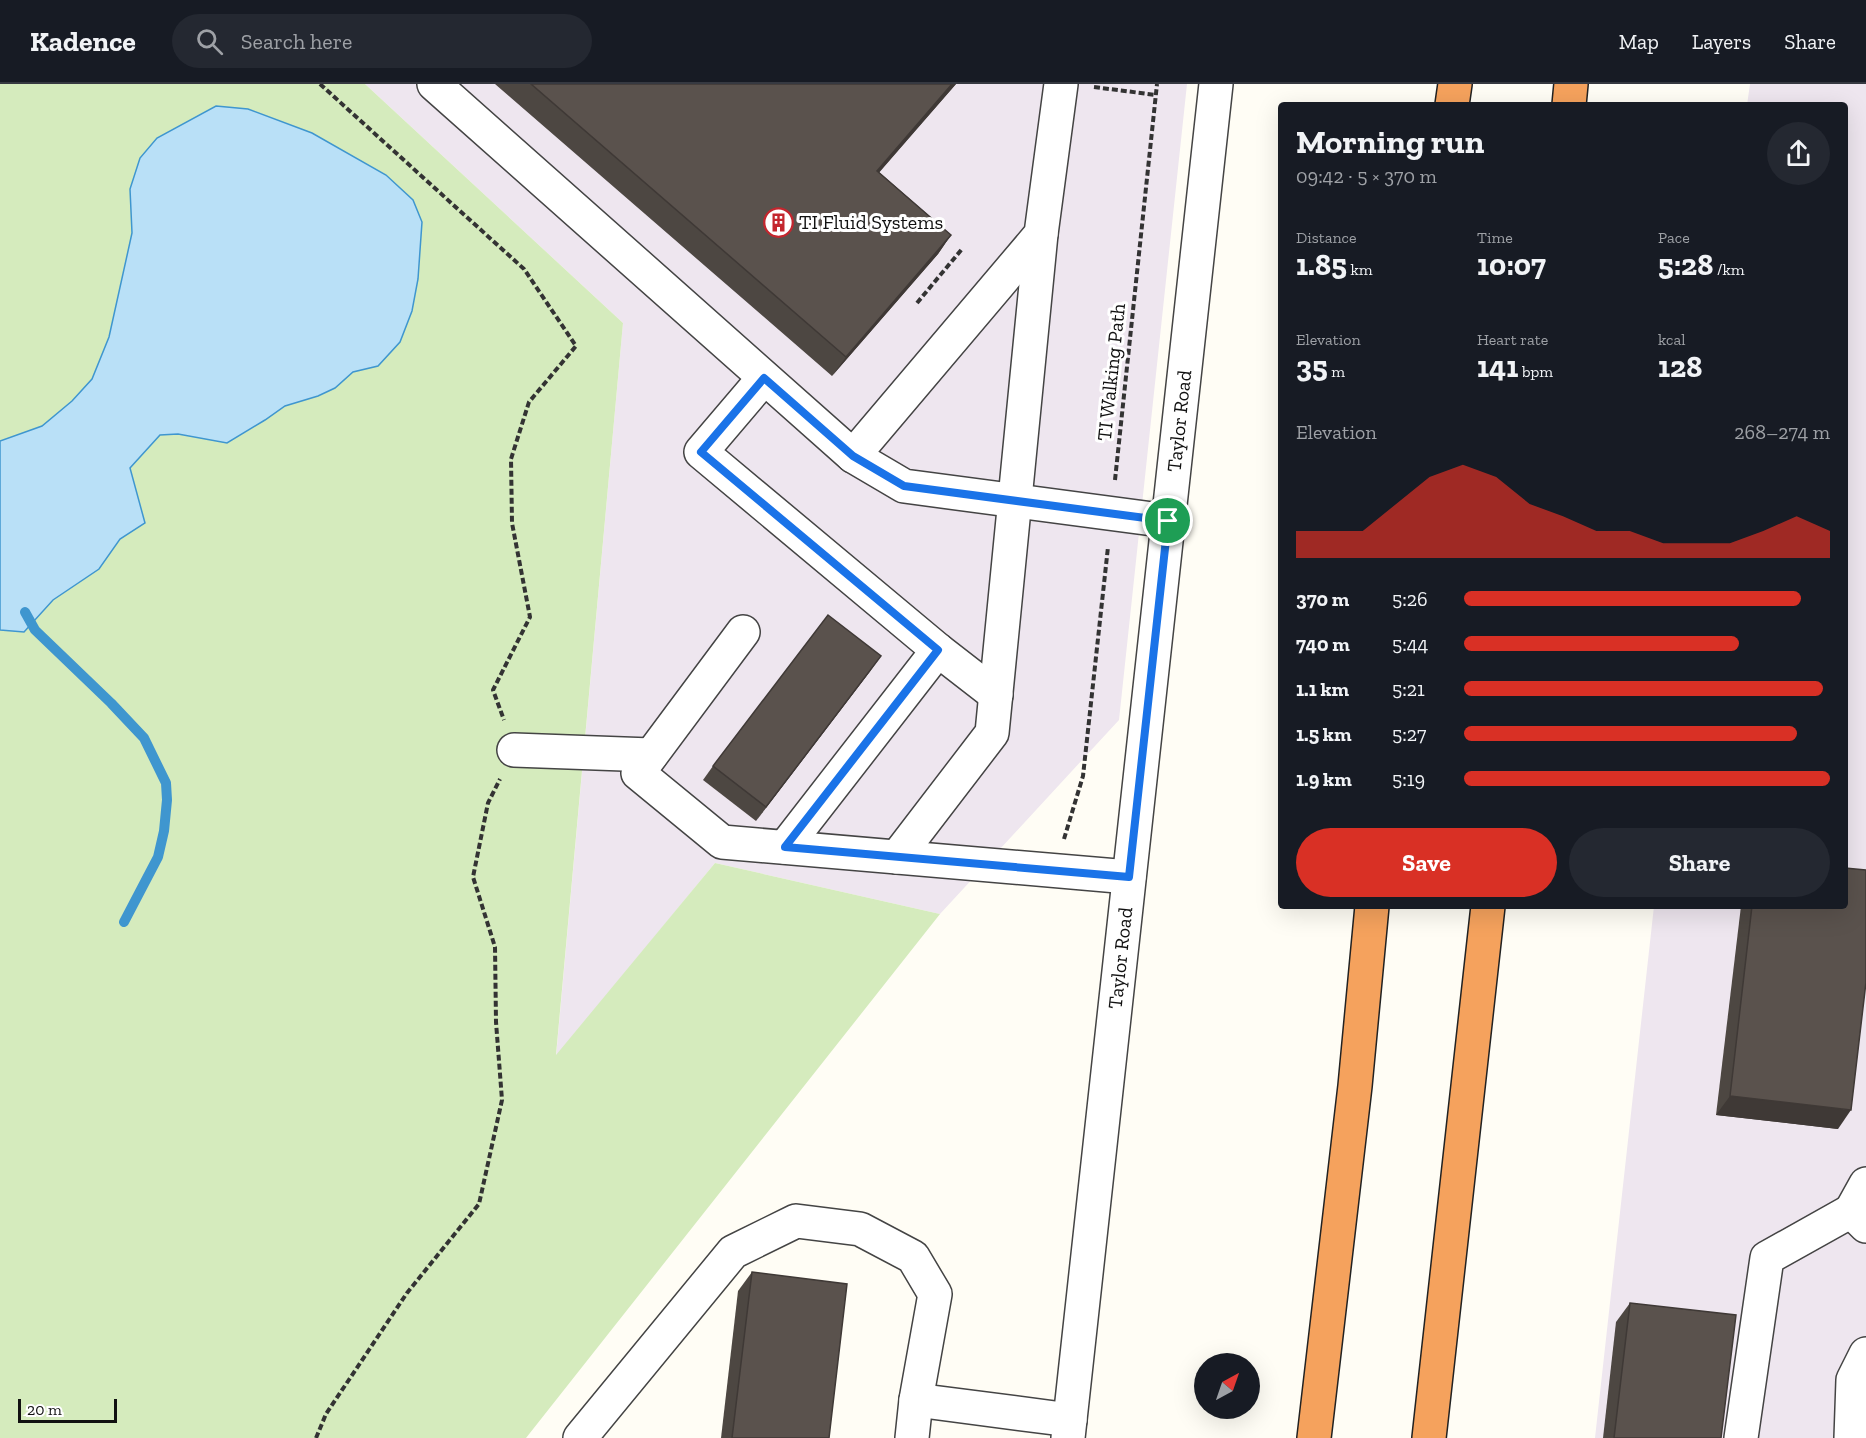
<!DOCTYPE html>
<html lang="en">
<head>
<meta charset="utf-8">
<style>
  :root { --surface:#171b24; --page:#242831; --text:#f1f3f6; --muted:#9ea1a6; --line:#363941; --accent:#d93025 }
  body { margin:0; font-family:"Zilla Slab",serif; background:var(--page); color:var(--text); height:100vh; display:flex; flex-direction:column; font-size:22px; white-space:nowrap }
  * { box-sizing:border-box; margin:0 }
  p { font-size:20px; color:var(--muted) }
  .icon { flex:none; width:33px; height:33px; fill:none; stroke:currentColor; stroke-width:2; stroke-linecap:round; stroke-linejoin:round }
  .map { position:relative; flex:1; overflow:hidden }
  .panel { position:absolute; left:1278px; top:18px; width:570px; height:807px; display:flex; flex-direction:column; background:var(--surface); border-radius:6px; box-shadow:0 6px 24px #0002 }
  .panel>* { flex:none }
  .needle { width:39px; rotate:40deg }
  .buttons { position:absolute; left:1194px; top:1269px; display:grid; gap:12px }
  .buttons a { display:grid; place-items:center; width:66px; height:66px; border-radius:50%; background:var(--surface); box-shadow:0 6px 24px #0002; font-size:30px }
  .scale { position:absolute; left:18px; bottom:15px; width:99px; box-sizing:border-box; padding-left:6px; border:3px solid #111; border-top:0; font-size:16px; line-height:21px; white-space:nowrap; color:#111; -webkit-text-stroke:4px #fff; paint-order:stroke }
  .pin { position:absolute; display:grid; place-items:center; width:51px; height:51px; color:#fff; margin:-26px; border:3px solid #fff; border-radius:50%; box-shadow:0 2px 6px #0007 }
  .round { display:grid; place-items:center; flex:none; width:63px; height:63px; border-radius:32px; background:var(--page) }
  .headline { display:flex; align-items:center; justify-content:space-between; height:102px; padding:0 18px }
  h1 { font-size:33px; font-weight:700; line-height:45px }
  .stats { display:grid; grid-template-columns:repeat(3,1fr); gap:9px; height:102px; padding:6px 18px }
  .stats div { display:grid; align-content:center }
  .stats b { font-size:30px; font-weight:700 }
  .stats small { font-size:16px; font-weight:400 }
  .stats p { font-size:16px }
  .chart { height:168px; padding:12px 18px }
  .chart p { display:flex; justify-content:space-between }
  .chart svg { width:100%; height:108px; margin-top:6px; fill:var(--accent); opacity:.7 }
  .button { display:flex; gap:12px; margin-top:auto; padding:12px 18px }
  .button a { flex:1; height:69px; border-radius:36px; background:var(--accent); color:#fff; font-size:24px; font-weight:700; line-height:69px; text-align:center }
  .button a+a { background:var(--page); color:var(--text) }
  ul { padding:0 18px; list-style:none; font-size:20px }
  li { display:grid; grid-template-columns:96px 72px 1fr; align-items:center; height:45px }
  li i { height:15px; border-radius:8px; background:var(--accent) }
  header { display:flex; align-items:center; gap:36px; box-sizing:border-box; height:84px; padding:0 30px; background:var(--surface); border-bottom:2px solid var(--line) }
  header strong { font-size:28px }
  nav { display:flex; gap:33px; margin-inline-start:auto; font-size:21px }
  .search { width:420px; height:54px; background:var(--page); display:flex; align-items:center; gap:15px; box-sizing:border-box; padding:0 21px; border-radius:33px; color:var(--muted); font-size:22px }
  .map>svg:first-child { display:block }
</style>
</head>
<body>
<header>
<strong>Kadence</strong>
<div class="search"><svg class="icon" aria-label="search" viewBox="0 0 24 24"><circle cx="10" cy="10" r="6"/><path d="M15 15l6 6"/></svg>Search here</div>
<nav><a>Map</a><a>Layers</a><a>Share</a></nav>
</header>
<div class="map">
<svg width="1866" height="1354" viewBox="0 0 1866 1354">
  <rect width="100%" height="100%" fill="#fffdf5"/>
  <g fill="#eee6ef">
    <path d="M 365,0 L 1187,0 L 1119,636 L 940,830 L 715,779 L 556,973 L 623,239 Z"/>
    <path d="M 1750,0 L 1866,0 L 1866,1354 L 1595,1354 L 1654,822 L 1845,822 L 1845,21 L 1747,21 Z"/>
  </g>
  <path fill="#d5ebbd" d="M 0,0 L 365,0 L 623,239 L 556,971 L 715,779 L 940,830 L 526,1354 L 0,1354 Z"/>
  <path fill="#b9e0f7" stroke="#3f96cf" stroke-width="1.5" d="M 216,22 L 248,25 L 312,49 L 386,91 L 413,116 L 422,138 L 418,195 L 412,227 L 400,258 L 378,282 L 353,288 L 335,304 L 318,312 L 285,322 L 265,336 L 227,359 L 178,350 L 160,351 L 130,384 L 145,439 L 120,455 L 99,485 L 53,516 L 24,548 L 0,546 L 0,357 L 42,342 L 72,317 L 92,295 L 109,253 L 132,149 L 130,105 L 140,74 L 157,54 Z"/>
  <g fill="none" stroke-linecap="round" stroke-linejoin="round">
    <path stroke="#3f96cf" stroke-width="10" d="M 25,528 L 35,546 L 111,619 L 144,654 L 166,699 L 167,716 L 164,747 L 158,773 L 124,838"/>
    <defs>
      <g id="minor">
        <path d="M 434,0 L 853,372 L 1041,150 L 1061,0"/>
        <path d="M 764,294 L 701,368 L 938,566 L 996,611"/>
        <path d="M 853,372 L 904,402 L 1168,437"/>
        <path d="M 743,548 L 638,689 L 722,758 L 1129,793"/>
        <path d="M 514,666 L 651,671"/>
        <path d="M 785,763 L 938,566"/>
        <path d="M 897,773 L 992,649 L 1041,150"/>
        <path d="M 1866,1100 L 1851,1127 L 1866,1142"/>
        <path d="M 916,1316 L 1070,1336"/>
        <path d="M 580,1354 L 733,1168 L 796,1137 L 860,1145 L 913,1173 L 935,1210 L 916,1316 L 912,1354"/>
        <path d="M 1068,1354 L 1216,0"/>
        <path d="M 1741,1354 L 1767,1174 L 1851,1127"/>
        <path d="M 1851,1354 L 1853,1296 L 1866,1270"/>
      </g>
      <g id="highway">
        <path d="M 1452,21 L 1455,0"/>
        <path d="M 1569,21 L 1571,0"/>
        <path d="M 1314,1354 L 1355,1002 L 1372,822"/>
        <path d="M 1429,1354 L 1488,822"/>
      </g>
    </defs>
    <use href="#minor" stroke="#444" stroke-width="36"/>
    <use href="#highway" stroke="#222" stroke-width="36"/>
    <g stroke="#333" stroke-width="4" stroke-dasharray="6 3" stroke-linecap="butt">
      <path d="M 320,0 L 524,185 L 576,262 L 529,318 L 511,375 L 512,439 L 530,533 L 493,606 L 504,636"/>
      <path d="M 1094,3 L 1156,11"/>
      <path d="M 917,219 L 962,165"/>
      <path d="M 1115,396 L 1157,0"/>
      <path d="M 1064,755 L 1083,692 L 1108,463"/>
      <path d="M 316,1354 L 326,1330 L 407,1209 L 479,1120 L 502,1016 L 496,938 L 495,863 L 473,793 L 488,719 L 500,695"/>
    </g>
    <use href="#minor" stroke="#fff" stroke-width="33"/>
    <use href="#highway" stroke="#f5a25d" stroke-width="33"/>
  </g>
  <g fill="#4d4742">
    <path d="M 495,0 L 956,0 L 879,88 L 951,151 L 938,170 L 832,292 Z"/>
    <path d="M 871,586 L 756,737 L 703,696 L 713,682 Z"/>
    <path d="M 1741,822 L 1845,822 L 1838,1045 L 1716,1031 Z"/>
    <path d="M 752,1188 L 829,1354 L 721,1354 L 738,1207 Z"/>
    <path d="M 1630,1219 L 1721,1354 L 1603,1354 L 1616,1238 Z"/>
  </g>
  <g fill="#3f3936">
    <path d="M 952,0 L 956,0 L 864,106 L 877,87 Z"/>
    <path d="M 951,151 L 938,170 L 832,292 L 846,273 Z"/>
    <path d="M 881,572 L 871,586 L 756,737 L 766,723 Z"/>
    <path d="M 1730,1012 L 1851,1026 L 1838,1045 L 1716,1031 Z"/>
  </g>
  <g fill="#5a524d" stroke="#3f3936" stroke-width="1.5">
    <path d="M 531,0 L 952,0 L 877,87 L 951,151 L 846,273 Z"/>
    <path d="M 828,531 L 881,572 L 766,723 L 713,682 Z"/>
    <path d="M 1845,784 L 1866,786 L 1866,898 L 1851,1026 L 1730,1012 L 1752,822 L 1845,822 Z"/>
    <path d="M 752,1188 L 847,1200 L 829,1354 L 732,1354 Z"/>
    <path d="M 1630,1219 L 1736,1231 L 1721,1354 L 1614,1354 Z"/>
  </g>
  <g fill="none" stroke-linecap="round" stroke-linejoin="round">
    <defs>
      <path id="route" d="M 764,294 L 853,372 L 904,402 L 1168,437 L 1129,793 L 785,763 L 938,566 L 701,368 Z"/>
    </defs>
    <use href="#route" stroke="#fff" stroke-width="12"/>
    <use href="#route" stroke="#1a73e8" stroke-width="8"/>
  </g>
  <defs>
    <symbol id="building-ring" viewBox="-11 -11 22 22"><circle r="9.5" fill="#fff" stroke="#c4262e" stroke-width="1.5"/><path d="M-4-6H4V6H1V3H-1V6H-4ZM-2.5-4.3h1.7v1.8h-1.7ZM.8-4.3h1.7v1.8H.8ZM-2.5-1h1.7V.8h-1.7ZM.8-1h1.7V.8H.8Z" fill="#c4262e"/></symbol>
  </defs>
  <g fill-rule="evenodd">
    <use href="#building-ring" x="762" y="122" width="33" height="33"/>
  </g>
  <g text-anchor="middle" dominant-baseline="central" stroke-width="6" stroke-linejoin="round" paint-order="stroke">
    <g font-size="20" fill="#111" stroke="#fff" text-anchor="start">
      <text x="799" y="138">TI Fluid Systems</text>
    </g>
    <g font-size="20" fill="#111" stroke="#fff">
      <text transform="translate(1111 288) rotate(-84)">TI Walking Path</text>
      <text transform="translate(1179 337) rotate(-84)">Taylor Road</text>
      <text transform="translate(1120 874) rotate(-84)">Taylor Road</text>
    </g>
  </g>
</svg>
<div class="buttons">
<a><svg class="needle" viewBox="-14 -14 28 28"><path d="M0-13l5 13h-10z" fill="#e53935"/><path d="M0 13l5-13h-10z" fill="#9ea1a6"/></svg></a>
</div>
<div class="scale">20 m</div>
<div class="pin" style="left:1168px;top:437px;background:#1e9e55"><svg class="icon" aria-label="arrive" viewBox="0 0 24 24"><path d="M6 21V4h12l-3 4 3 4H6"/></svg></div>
<section class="panel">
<div class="headline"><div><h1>Morning run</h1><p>09:42 · 5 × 370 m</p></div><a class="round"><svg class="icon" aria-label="share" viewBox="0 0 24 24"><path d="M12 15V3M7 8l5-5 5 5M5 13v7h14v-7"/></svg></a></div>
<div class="stats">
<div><p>Distance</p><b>1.85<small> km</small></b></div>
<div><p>Time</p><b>10:07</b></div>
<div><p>Pace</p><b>5:28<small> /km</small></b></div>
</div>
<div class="stats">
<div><p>Elevation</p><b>35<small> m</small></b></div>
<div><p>Heart rate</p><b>141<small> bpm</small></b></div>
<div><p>kcal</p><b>128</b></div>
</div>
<div class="chart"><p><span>Elevation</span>268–274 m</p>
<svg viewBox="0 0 160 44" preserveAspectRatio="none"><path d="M0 44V33L10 33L20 33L30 22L40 11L50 6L60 11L70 22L80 27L90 33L100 33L110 38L120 38L130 38L140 33L150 27L160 33V44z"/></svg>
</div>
<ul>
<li><b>370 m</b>5:26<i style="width:92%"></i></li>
<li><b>740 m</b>5:44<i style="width:75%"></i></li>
<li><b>1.1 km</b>5:21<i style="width:98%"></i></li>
<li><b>1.5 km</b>5:27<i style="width:91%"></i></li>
<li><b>1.9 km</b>5:19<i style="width:100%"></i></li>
</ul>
<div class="button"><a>Save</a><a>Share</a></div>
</section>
</div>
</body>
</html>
